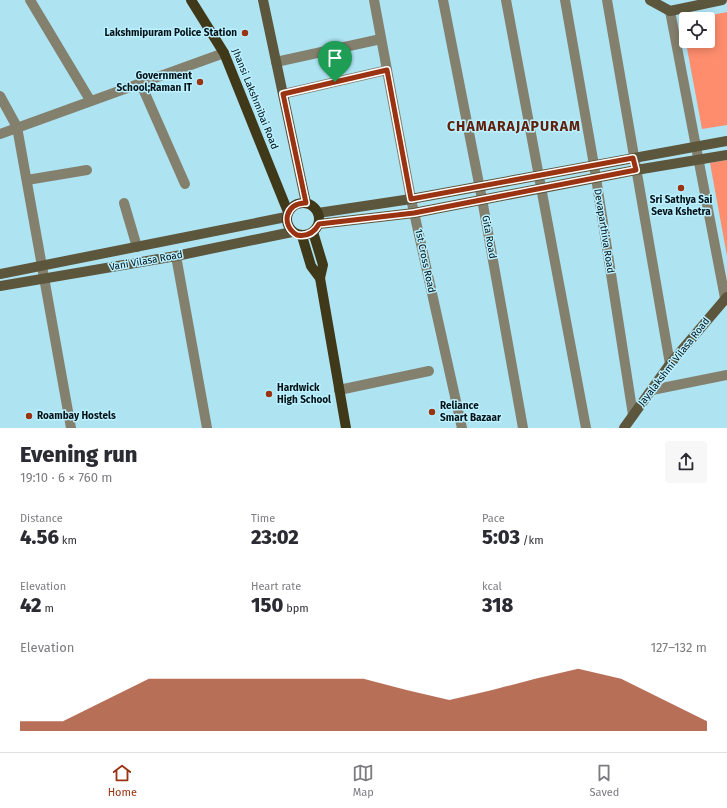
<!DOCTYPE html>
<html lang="en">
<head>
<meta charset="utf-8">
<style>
  :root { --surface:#fff; --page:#f7f7f7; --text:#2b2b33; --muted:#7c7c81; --line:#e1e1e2; --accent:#9a3312 }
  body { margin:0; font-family:"Fira Sans",sans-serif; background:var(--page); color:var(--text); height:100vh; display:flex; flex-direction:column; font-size:15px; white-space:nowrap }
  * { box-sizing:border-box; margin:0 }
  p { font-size:13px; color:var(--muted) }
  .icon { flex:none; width:22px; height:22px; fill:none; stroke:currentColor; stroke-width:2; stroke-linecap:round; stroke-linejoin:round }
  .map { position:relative; height:428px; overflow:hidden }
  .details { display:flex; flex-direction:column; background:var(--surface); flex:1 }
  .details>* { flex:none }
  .tools { position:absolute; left:679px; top:12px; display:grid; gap:8px }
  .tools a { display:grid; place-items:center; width:36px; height:36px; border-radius:4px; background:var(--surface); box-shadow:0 2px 10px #0003; font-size:20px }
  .pin { position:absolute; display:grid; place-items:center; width:34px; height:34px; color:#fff; margin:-41px -17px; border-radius:50% 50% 50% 0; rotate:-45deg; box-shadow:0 0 4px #0007 }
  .pin .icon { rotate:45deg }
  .round { display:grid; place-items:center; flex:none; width:42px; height:42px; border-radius:4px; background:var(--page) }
  .summary { display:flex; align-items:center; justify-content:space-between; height:68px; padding:0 20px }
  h1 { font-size:22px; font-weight:800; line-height:30px }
  .metrics { display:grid; grid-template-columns:repeat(3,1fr); gap:6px; height:68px; padding:4px 20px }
  .metrics div { display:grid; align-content:center }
  .metrics b { font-size:20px; font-weight:800 }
  .metrics small { font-size:11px; font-weight:400 }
  .metrics p { font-size:11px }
  .chart { height:112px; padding:8px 20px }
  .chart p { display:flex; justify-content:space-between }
  .chart svg { width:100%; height:72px; margin-top:4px; fill:var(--accent); opacity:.7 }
  .tab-bar { display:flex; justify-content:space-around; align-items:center; height:56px; border-top:1px solid var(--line); background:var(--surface); font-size:11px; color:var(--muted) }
  .tab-bar a { display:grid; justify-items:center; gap:2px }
  .tab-bar .selected { color:var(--accent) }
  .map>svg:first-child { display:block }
</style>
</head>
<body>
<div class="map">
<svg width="727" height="428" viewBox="0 0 727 428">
  <rect width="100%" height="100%" fill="#aee3f2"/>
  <g fill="#fe8d6d">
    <path d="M 727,12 L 727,125 L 702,129 L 682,21 L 686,20 L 686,41 L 708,41 L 708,19 L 691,19 Z"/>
    <path d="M 727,160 L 727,256 L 710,163 Z"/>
  </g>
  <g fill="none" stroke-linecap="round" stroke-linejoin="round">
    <g stroke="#84806e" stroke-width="10">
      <path d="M 30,0 L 90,100"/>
      <path d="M 374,0 L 411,199 L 462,428"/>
      <path d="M 443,0 L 482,199 L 523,428"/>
      <path d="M 506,0 L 586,428"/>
      <path d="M 565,0 L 594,165 L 633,415"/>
      <path d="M 607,0 L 670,364"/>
      <path d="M 670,11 L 725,298"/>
      <path d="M 276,62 L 381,39"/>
      <path d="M 140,82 L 185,184"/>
      <path d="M 283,94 L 387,70"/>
      <path d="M 0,96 L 17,127 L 71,428"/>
      <path d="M 0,134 L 224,53"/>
      <path d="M 27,180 L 87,170"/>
      <path d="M 124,203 L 137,247"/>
      <path d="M 176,256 L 207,428"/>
      <path d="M 339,390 L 429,371"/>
      <path d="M 652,390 L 727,375"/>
    </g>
    <g stroke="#5c563c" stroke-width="10">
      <path d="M 263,0 L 306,203"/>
      <path d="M 650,0 L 670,11 L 722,0"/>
      <path d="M 318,213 L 411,199 L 727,141"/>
      <path d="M 319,224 L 414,213 L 636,170 L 727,155"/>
      <path d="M 0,274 L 286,217"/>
      <path d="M 0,286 L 176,256 L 292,232"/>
      <path d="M 624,428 L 670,364 L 727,297"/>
    </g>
    <g stroke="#403919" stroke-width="10">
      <path d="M 191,0 L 224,53 L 288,212"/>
      <circle cx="303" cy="219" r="16"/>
      <path d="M 313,232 L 323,265 L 320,278"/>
      <path d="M 302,236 L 311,266 L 320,278 L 346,428"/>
    </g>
  </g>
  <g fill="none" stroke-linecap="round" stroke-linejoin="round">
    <defs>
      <path id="route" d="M 387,70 L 411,199 L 633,158 L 636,170 L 414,213 L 319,224 C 314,233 307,237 297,235 C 280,225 286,202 306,203 L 283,94 Z"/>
    </defs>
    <use href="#route" stroke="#fff" stroke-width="8"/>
    <use href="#route" stroke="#9a3312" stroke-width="5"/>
  </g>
  <g fill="#9a3312" stroke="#bbf0ff" stroke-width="1.5">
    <circle cx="245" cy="33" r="4"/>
    <circle cx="200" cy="82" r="4"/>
    <circle cx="681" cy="188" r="4"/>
    <circle cx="269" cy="394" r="4"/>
    <circle cx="432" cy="412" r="4"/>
    <circle cx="29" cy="416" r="4"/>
  </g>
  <g text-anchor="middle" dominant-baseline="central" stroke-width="3" stroke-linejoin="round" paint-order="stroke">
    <g font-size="10" font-weight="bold" fill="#001116" stroke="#bbf0ff" text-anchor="start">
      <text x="237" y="33" text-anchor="end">Lakshmipuram Police Station</text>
      <text x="192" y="76" text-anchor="end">Government<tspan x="192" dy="12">School;Raman IT</tspan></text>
      <text x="681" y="200" text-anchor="middle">Sri Sathya Sai<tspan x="681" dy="12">Seva Kshetra</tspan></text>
      <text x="277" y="388">Hardwick<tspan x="277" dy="12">High School</tspan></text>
      <text x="440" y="406">Reliance<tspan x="440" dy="12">Smart Bazaar</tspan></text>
      <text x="37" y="416">Roambay Hostels</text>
    </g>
    <g font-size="10" fill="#001116" stroke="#bbf0ff">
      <text transform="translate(255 99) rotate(68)">Jhansi Lakshmibai Road</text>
      <text transform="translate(604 231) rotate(81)">Devaparthiva Road</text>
      <text transform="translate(489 237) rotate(80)">Gita Road</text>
      <text transform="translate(146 261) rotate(-10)">Vani Vilasa Road</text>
      <text transform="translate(425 261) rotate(78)">1st Cross Road</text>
      <text transform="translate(674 362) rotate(-52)">Jayalakshmi Vilasa Road</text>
    </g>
    <g font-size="14" font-weight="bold" letter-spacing="1" fill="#61200c" stroke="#bbf0ff">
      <text x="514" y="126">CHAMARAJAPURAM</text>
    </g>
  </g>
</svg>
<div class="tools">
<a><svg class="icon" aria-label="locate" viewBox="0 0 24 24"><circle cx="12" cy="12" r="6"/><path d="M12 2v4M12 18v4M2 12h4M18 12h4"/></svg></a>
</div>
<div class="pin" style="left:335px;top:82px;background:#1e9e55"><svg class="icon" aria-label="arrive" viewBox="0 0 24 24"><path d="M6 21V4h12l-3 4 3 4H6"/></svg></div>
</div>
<section class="details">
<div class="summary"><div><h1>Evening run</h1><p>19:10 · 6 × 760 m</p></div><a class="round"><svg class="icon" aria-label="share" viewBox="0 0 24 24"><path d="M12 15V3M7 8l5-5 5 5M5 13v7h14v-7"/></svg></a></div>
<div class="metrics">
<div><p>Distance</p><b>4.56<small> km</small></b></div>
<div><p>Time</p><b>23:02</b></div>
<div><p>Pace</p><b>5:03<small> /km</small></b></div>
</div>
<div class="metrics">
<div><p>Elevation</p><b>42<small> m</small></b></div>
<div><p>Heart rate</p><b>150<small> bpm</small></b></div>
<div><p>kcal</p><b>318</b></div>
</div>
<div class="chart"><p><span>Elevation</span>127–132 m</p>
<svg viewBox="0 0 160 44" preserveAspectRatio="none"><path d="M0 44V38L10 38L20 25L30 12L40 12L50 12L60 12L70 12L80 12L90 19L100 25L110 19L120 12L130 6L140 12L150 25L160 38V44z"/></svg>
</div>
</section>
<nav class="tab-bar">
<a class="selected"><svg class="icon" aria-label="home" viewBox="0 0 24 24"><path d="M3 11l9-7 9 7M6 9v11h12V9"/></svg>Home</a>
<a><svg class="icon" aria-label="map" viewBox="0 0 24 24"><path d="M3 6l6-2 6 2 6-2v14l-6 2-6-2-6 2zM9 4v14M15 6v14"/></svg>Map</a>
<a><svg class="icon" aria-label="saved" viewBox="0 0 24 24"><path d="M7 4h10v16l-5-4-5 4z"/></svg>Saved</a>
</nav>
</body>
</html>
